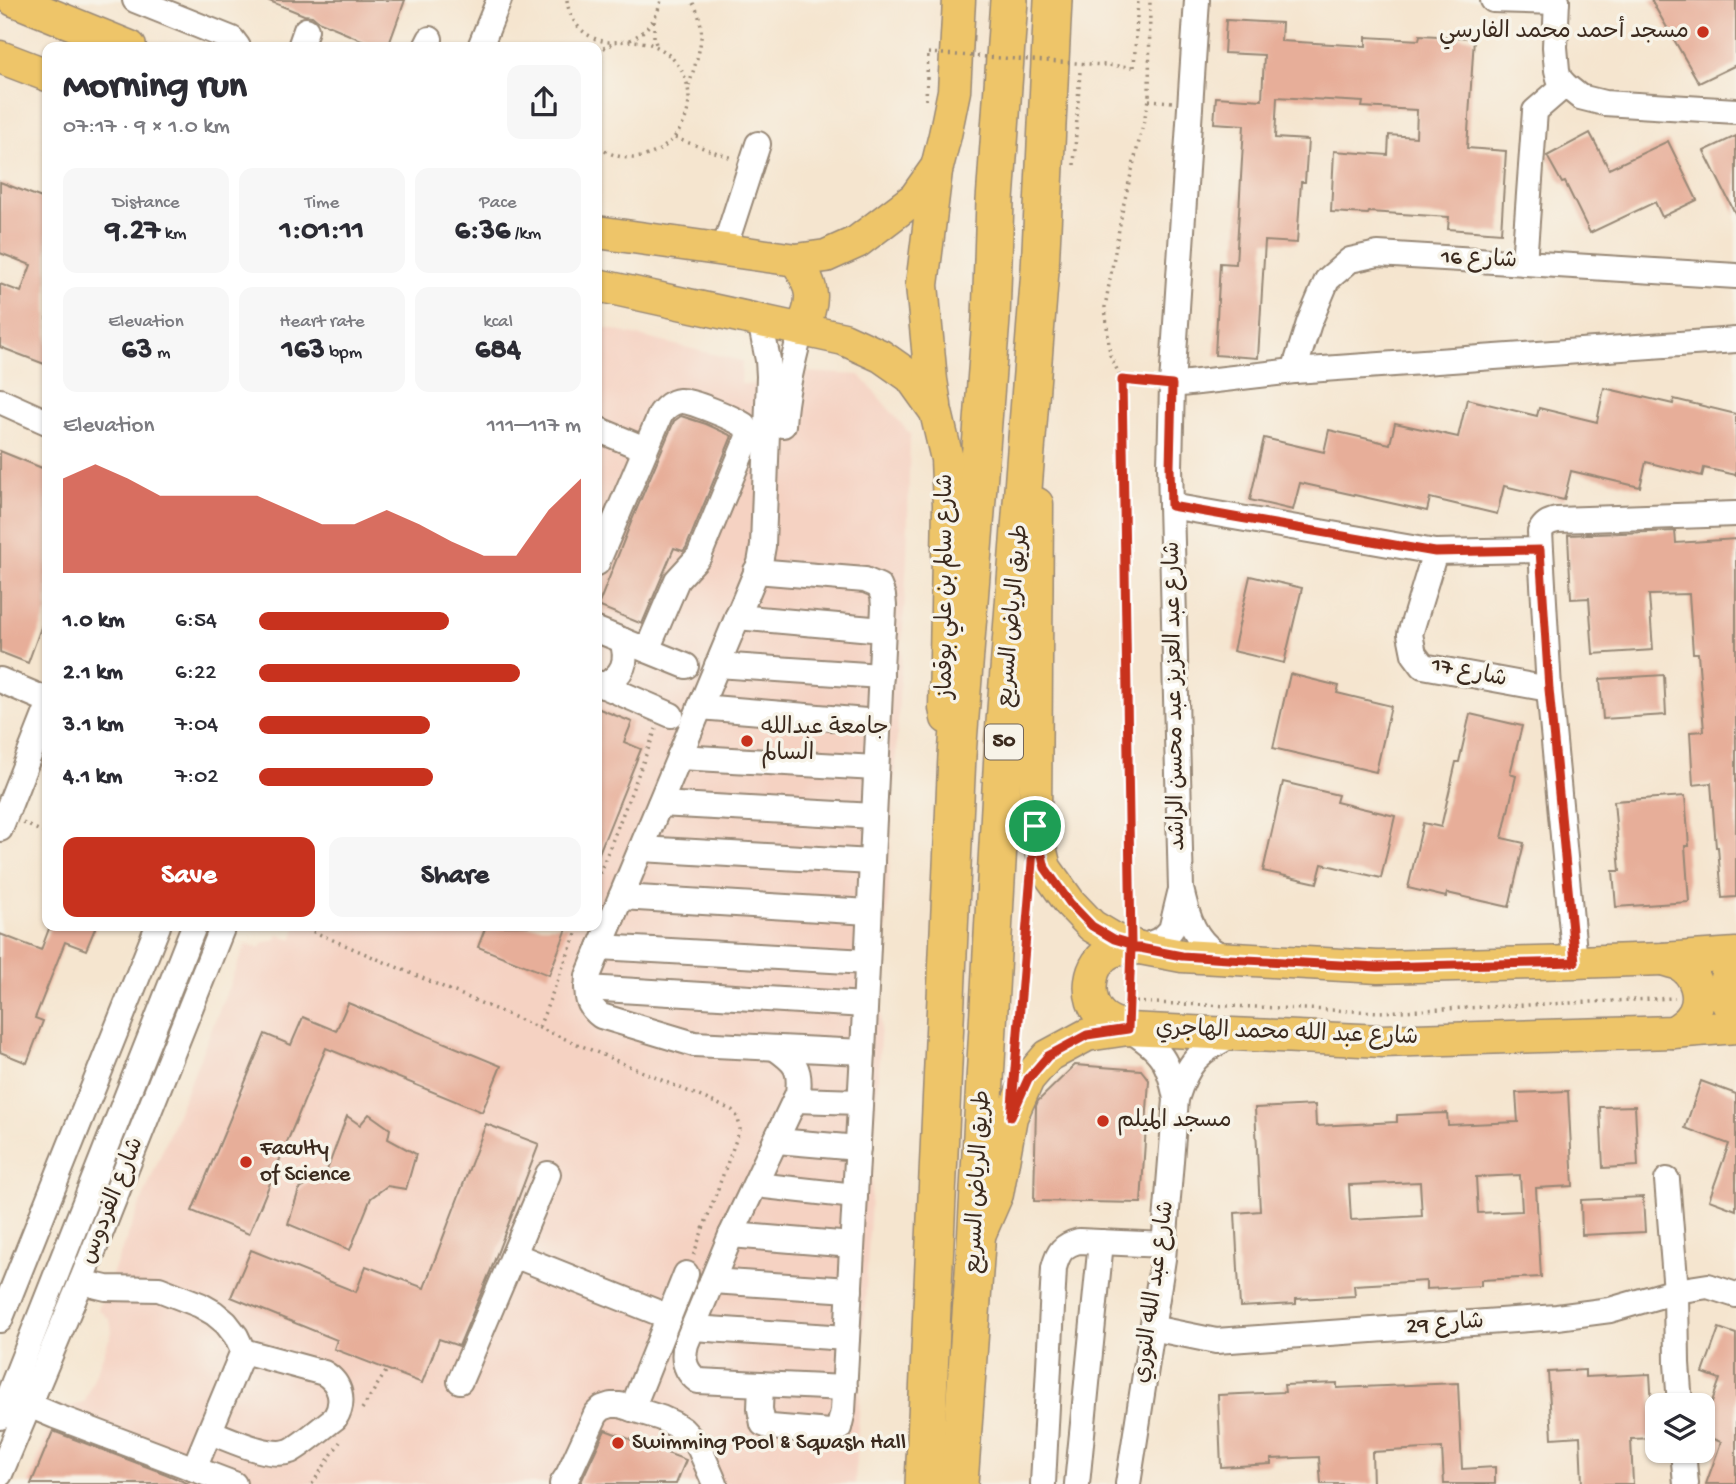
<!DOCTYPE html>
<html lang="en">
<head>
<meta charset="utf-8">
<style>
  :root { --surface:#fff; --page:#f7f7f7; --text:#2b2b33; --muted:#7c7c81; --accent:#c8321e }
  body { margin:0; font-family:"Gochi Hand","Playpen Sans Arabic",sans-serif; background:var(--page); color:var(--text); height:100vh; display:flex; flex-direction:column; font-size:26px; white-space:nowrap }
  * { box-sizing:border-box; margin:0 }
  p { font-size:23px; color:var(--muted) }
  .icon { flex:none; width:38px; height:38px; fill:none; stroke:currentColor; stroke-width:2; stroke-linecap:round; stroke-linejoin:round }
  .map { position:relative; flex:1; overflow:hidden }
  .side { position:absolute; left:42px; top:42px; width:560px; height:889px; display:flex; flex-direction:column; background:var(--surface); border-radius:14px; box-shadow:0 2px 5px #0004 }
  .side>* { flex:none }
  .fabs { position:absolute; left:1645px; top:1393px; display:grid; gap:14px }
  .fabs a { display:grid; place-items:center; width:70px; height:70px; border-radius:14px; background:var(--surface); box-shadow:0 2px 5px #0004; font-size:35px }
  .pin { position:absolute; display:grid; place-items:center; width:60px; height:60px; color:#fff; margin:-30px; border:4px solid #fff; border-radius:50%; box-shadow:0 2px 7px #0007 }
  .round { display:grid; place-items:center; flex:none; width:74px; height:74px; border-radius:14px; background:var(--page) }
  .overview { display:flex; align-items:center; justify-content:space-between; height:119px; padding:0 21px }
  h1 { font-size:38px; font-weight:700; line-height:52px }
  .stats { display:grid; grid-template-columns:repeat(3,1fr); gap:10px; height:119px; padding:7px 21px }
  .stats div { display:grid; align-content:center; border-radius:14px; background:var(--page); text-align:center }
  .stats b { font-size:30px; font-weight:700 }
  .stats small { font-size:19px; font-weight:400 }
  .stats p { font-size:19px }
  .chart { height:196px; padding:14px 21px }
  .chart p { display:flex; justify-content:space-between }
  .chart svg { width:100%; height:126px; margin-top:7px; fill:var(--accent); opacity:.7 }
  .action { display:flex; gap:14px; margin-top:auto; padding:14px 21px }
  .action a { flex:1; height:80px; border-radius:14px; background:var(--accent); color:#fff; font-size:28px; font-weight:700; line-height:80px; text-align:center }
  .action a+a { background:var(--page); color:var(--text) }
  ul { padding:0 21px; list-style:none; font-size:23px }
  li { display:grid; grid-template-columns:112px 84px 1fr; align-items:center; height:52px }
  li i { height:18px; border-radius:9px; background:var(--accent) }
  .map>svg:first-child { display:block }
</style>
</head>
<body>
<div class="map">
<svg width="1736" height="1484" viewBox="0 0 1736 1484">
  <rect width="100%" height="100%" fill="#f7f3e8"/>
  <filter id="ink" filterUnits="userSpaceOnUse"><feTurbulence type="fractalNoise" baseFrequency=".0143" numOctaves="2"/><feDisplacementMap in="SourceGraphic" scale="14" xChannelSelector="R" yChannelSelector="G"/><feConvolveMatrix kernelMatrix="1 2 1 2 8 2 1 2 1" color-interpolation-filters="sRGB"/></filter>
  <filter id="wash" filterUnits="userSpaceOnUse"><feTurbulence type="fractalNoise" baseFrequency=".00686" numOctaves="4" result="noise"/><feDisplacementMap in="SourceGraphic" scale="28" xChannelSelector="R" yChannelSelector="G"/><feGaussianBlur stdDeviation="1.57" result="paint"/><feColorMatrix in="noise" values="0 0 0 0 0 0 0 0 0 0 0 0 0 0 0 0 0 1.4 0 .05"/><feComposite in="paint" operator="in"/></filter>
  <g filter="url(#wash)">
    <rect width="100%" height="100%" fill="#f5e5cf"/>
    <path fill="#f5d2c2" d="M 597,326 L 742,361 L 741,384 L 803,388 L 804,372 L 860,375 L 910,434 L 907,557 L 855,1484 L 28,1484 L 58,1406 L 73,1406 L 85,1401 L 112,1332 L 110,1320 L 98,1309 L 246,944 L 261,948 L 263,943 L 275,940 L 278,934 L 292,939 L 297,926 L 597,926 Z"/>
    <g id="blocks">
      <g fill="#e7ae99" fill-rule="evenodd">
        <path d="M 267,0 L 405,0 L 388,47 L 378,47 L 340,31 L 340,30 L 318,21 L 312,16 L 304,15 Z"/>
        <path d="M 1651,0 L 1736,0 L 1736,65 L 1699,83 Z"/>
        <path d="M 1226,20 L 1282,23 L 1281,41 L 1366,46 L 1366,37 L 1419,40 L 1420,35 L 1474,38 L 1467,148 L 1506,151 L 1501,233 L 1448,229 L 1449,217 L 1369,212 L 1368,214 L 1331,212 L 1334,151 L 1388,155 L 1389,135 L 1416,137 L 1417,110 L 1362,107 L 1363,102 L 1277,97 L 1275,138 L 1308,140 L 1305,182 L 1301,182 L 1297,243 L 1265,241 L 1258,358 L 1215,355 L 1220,263 L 1236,264 L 1244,125 L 1214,123 L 1216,97 L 1262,100 L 1264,55 L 1224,53 Z"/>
        <path d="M 1590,133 L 1609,169 L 1668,141 L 1697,200 L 1662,217 L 1655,202 L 1590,233 L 1565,182 L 1562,183 L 1547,156 Z"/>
        <path d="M 1736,136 L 1736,215 L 1704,151 Z"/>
        <path d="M 0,182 L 47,200 L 47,365 L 0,347 L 0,284 L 21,292 L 31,265 L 0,253 Z"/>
        <path d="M 1604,388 L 1673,404 L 1674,399 L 1736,414 L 1736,475 L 1704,468 L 1702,476 L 1646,462 L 1640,487 L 1571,471 L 1564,500 L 1504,486 L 1497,514 L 1430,498 L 1427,511 L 1300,483 L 1293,510 L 1250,500 L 1264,438 L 1324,452 L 1329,430 L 1390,444 L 1395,423 L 1458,437 L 1467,399 L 1537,416 L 1539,408 L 1597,422 Z"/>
        <path d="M 681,416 L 706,424 L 732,436 L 686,548 L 683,551 L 674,548 L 642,624 L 598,606 L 632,520 L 674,421 Z"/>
        <path d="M 0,451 L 47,470 L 47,611 L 28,663 L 0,652 Z"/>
        <path d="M 1675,531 L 1676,543 L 1736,539 L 1736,897 L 1722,898 L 1718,847 L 1716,847 L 1711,783 L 1693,785 L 1690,732 L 1704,731 L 1698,653 L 1693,653 L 1689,594 L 1649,595 L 1653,650 L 1593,654 L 1589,598 L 1571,599 L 1568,535 Z"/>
        <path d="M 1250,576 L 1302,588 L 1284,663 L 1233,651 Z"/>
        <path d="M 1290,674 L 1339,686 L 1337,693 L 1391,706 L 1376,772 L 1273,748 Z"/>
        <path d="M 1664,675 L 1666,715 L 1603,719 L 1600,679 Z"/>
        <path d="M 597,708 L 632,722 L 624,742 L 641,749 L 597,858 Z"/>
        <path d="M 1470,714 L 1522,726 L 1510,774 L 1516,776 L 1502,838 L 1524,843 L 1509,907 L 1447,893 L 1446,897 L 1408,888 L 1423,823 L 1441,827 L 1456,762 L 1459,762 Z"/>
        <path d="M 1283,782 L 1338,795 L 1336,802 L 1395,816 L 1381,878 L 1322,864 L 1317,883 L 1263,871 Z"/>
        <path d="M 1685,796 L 1689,846 L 1685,846 L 1689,902 L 1616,907 L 1613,871 L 1620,871 L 1614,801 Z"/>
        <path d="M 50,926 L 96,926 L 86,950 L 65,942 L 35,1018 L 43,1021 L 27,1063 L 0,1052 L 0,934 L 41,950 Z"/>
        <path d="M 486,926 L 568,926 L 549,975 L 478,947 Z"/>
        <path d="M 348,1003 L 501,1066 L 482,1112 L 326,1048 L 249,1234 L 192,1211 L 265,1034 L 291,1045 L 303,1017 L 336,1031 Z"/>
        <path d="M 1075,1065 L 1141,1070 L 1149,1080 L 1141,1203 L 1034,1201 L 1036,1106 L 1038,1101 Z"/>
        <path d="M 1701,1081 L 1736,1094 L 1736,1210 L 1709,1200 L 1729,1144 L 1685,1128 Z"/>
        <path d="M 1568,1091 L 1573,1186 L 1536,1188 L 1541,1277 L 1481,1280 L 1481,1286 L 1426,1289 L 1426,1281 L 1354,1285 L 1355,1296 L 1296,1299 L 1296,1304 L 1240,1307 L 1235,1213 L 1260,1211 L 1255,1108 L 1315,1105 L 1316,1126 L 1397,1122 L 1397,1115 L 1447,1113 L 1448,1125 L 1518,1122 L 1516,1093 ZM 1520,1175 L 1522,1211 L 1478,1213 L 1476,1177 ZM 1420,1182 L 1422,1216 L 1351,1220 L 1349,1185 Z"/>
        <path d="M 1635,1106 L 1638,1166 L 1603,1168 L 1600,1107 Z"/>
        <path d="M 369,1114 L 390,1129 L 388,1139 L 416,1154 L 406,1189 L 387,1186 L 371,1198 L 350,1250 L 288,1224 L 299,1190 L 314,1180 L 323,1181 L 347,1116 L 360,1125 Z"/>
        <path d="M 486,1124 L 539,1144 L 490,1272 L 459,1346 L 439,1339 L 422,1383 L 334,1349 L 337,1340 L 231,1297 L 251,1250 L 356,1292 L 366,1266 L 424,1288 Z"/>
        <path d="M 1643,1197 L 1645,1232 L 1582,1235 L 1581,1200 Z"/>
        <path d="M 1719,1328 L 1736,1334 L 1736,1484 L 1706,1484 L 1721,1442 L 1703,1435 L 1703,1427 L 1720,1379 L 1703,1373 Z"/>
        <path d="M 1585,1370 L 1585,1377 L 1650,1374 L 1654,1438 L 1631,1439 L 1633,1484 L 1582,1484 L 1580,1436 L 1552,1438 L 1548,1372 Z"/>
        <path d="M 1337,1383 L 1337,1388 L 1458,1383 L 1462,1469 L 1495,1467 L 1495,1484 L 1444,1484 L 1442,1448 L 1372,1452 L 1373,1484 L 1321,1484 L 1319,1457 L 1271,1459 L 1271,1464 L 1221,1467 L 1218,1395 L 1285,1392 L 1284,1385 Z"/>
        <path d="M 605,1430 L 686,1460 L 676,1484 L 580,1484 Z"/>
        <path d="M 53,1431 L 166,1474 L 189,1484 L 31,1484 Z"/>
      </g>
    </g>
  </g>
  <g filter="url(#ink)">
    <use href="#blocks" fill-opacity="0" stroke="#988876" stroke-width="2"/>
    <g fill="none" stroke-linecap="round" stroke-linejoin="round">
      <defs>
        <g id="minor">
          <path d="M 135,0 L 232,39 L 238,47"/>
          <path d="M 1197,0 L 1172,385 L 1170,466 L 1181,889 C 1186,910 1191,932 1208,947 C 1213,952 1221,955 1228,959"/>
          <path d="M 1493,0 L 1557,2"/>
          <path d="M 1557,0 L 1555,47 L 1557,70 L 1559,78 L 1565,85 L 1580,97 L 1604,103 L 1736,111"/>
          <path d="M 300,47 L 306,30"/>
          <path d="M 426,47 L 430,39"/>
          <path d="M 480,47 L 499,0"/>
          <path d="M 724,249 L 758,144"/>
          <path d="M 1524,263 L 1535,111 L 1565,85"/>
          <path d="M 760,321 L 768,360 L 769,376 L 763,546 L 760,563 L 588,976 C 587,994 585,1004 601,1016 L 694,1044 L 863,1052"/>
          <path d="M 1294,371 L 1309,323 L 1327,280 L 1350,260 L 1378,254 L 1736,276"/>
          <path d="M 1172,385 L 1294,371 L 1736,340"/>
          <path d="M 0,401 L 47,422"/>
          <path d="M 783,425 C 785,392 793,362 801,330"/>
          <path d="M 597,429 L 645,449"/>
          <path d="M 1171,506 L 1435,552 L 1540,550"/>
          <path d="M 1435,552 L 1410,634 L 1414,654 L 1423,666 L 1549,689"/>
          <path d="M 597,563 L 661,413 C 666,407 671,402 680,401 C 690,400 733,418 744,425 L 747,430 L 748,437 L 699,556 L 677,580 L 647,650"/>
          <path d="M 756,571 L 865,580 L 879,586 L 883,596 L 884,606 L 863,1052 L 843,1411 L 839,1428 L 830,1432 L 771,1427 L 763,1424 L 760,1409 L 761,1384"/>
          <path d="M 737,617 L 883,630"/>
          <path d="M 597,630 L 686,666"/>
          <path d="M 717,665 L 881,676"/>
          <path d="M 0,680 L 47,700"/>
          <path d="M 597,683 L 671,715"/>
          <path d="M 603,686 C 623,675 629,662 622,640"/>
          <path d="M 700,707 L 878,722"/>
          <path d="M 679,757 L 876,768"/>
          <path d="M 660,804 L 874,816"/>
          <path d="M 0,829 L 47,710"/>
          <path d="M 641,849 L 872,862"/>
          <path d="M 621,897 L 869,912"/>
          <path d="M 600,947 L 867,962"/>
          <path d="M 1140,948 L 1162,939 L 1171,930 L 1180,893"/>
          <path d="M 1575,962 L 1549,689 L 1540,532 C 1544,524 1548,522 1557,520 L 1736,514"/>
          <path d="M 587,988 L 865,1005"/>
          <path d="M 1128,1029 C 1161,1049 1169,1061 1176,1099"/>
          <path d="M 775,1048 C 795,1062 801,1068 798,1093 L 731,1235 L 686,1344 C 682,1360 685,1371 698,1381 L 845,1388"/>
          <path d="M 795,1100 L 860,1102"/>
          <path d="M 777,1141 L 858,1148"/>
          <path d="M 1667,1180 L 1676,1291 L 1677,1363 L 1680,1405"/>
          <path d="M 756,1185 L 855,1196"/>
          <path d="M 731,1235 L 852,1245"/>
          <path d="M 514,1255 L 669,1317"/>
          <path d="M 712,1281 L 850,1290"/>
          <path d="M 81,1282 L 106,1288 L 159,1289 L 200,1305 L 214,1313 L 226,1323 L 236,1336 L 243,1351 L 194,1469"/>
          <path d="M 0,1320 L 158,926"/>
          <path d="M 693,1328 L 847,1338"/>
          <path d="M 1152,1328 L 1216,1341 L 1557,1317 L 1610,1310 L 1676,1291 L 1708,1286 L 1736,1295"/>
          <path d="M 460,1381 L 548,1174"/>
          <path d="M 29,1405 L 55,1416 L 234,1484"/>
          <path d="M 632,1409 L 686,1274"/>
          <path d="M 0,1417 L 194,926"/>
          <path d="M 210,1432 C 230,1439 269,1459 290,1451 C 301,1446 324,1426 335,1418 C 345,1402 341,1383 324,1373 L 243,1351"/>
          <path d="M 1683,1451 L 1686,1484"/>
          <path d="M 0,1474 L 81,1282 L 223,926"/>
          <path d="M 562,1484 L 568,1475 L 596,1414 L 602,1408 L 611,1405 L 620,1405 L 661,1418 L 674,1424 L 683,1430 L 699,1447 L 715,1484"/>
          <path d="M 1043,1484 L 1054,1268 C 1058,1252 1063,1245 1079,1241 L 1164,1245"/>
          <path d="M 1077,1484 L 1101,1242"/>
          <path d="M 1128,1484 L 1163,1259 L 1176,1099 C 1188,1062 1198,1051 1233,1035"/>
        </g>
        <g id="major">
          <path d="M 14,0 L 130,47"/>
          <path d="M 0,57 L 47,75"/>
          <path d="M 597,232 L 796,260 L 826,256 L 857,242 L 915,198 L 937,167 L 945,135 L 954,91 L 959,0"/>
          <path d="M 796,260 C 814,287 816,301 801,330"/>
          <path d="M 597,285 L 844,339 L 881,356 L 911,377 L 936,412 L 947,459 L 949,505 L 945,708 L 947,718"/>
          <path d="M 935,405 L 931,380 L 922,285 L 936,171"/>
          <path d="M 1037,504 L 1035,826 L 1045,868 L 1070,903 L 1092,926 L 1114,939 L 1140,948 L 1182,956 L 1378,967 L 1575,962 L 1663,959 L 1736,954"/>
          <path d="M 1663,959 C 1668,961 1674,962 1679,964 C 1696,973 1703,997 1694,1013 C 1689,1022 1682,1027 1673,1032"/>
          <path d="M 1736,963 C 1720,978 1722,1000 1736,1016"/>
          <path d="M 1128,1029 C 1119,1025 1110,1023 1103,1017 C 1083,1000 1088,961 1112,951 C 1121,948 1131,948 1140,948"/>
          <path d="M 980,1233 L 997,1194 L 1011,1117 L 1028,1079 L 1048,1056 L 1087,1035 L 1128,1029 L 1382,1041 L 1673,1032 L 1736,1027"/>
        </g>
        <g id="highway">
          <path d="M 924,1484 L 957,755 L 991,319 L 995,201 L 1009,0"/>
          <path d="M 959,1484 L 976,1244 L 1004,735 L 1040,270 L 1053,0"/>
        </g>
      </defs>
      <use href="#minor" stroke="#988876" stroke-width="28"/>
      <use href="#major" stroke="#988876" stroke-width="35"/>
      <use href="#highway" stroke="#988876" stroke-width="40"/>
      <g stroke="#988876" stroke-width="3.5" stroke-dasharray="2 5" stroke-linecap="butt">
        <path d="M 567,0 C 569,22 586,40 609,42 C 620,42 630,40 641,42 C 657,44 671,54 680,68 C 704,105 677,156 632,158 C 619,158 608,153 597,147"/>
        <path d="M 654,21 L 654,38 L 657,47"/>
        <path d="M 630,40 C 647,31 657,19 661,0"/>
        <path d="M 597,51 L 615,43"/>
        <path d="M 1134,67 L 1138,0"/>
        <path d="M 689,86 C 697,55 711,30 691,0"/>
        <path d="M 926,100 L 928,53"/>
        <path d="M 1149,100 L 1172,102"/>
        <path d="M 675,138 L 732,158"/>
        <path d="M 1074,165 L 1080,71"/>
        <path d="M 1122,380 L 1152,383"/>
        <path d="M 23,823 L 47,834"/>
        <path d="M 597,880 L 656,729"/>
        <path d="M 1130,921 L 1122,380 L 1110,355 L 1105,307 L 1123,207 L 1149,100 L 1150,0"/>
        <path d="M 300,926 L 732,1110 L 738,1118 L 740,1129 L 693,1256"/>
        <path d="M 1129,1002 L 1380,1012 L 1675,998"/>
        <path d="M 1129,1005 L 1130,970"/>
        <path d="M 539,1027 L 579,926"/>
        <path d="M 1016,1055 L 1030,889"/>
        <path d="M 362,1409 L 387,1370"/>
        <path d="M 312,1484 L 340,1442"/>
      </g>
      <use href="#minor" stroke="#fff" stroke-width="24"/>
      <use href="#major" stroke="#eec569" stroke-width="32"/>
      <use href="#highway" stroke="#eec569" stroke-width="37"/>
      <path stroke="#988876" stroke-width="3.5" stroke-dasharray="2 5" stroke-linecap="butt" d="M 928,53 L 1134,67"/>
    </g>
  </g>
  <g fill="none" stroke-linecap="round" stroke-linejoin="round" filter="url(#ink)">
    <defs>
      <path id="route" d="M 1122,380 L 1172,385 L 1170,466 L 1171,506 L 1435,552 L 1540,550 L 1549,689 L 1575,962 L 1378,967 L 1228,959 L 1182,956 L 1140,948 L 1131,948 L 1128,1029 L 1087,1035 L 1048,1056 L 1028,1079 L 1011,1117 L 1035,826 L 1045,868 L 1070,903 L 1092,926 L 1114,939 L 1131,944 Z"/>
    </defs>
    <use href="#route" stroke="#fff" stroke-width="14"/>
    <use href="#route" stroke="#c8321e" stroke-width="9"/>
  </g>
  <g fill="#c8321e" stroke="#f7f3e8" stroke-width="2.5">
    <circle cx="1703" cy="32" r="7"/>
    <circle cx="747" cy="741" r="7"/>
    <circle cx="1103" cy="1121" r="7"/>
    <circle cx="246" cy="1162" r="7"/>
    <circle cx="618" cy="1443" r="7"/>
  </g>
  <g text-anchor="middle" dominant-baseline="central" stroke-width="7" stroke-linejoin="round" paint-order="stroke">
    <rect fill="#f7f3e8" stroke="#73665b" stroke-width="2" x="985" y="724.5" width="38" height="35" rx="5"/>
    <g font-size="21" font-weight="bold" fill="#3b2a1e">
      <text x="1004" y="742">50</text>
    </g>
    <g font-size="23" fill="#3b2a1e" stroke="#f7f3e8" text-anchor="start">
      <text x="1689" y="32" text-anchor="end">مسجد أحمد محمد الفارسي</text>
      <text x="761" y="728">جامعة عبدالله<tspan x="761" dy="26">السالم</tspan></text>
      <text x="1117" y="1121">مسجد الميلم</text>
      <text x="260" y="1149">Faculty<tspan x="260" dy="26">of Science</tspan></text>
      <text x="632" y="1443">Swimming Pool &amp; Squash Hall</text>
    </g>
    <g font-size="23" fill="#3b2a1e" stroke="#f7f3e8">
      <text transform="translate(1479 260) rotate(3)">شارع 16</text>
      <text transform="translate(946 586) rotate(-90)">شارع سالم بن علي بوقماز</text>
      <text transform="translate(1014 616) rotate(-85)">طريق الرياض السريع</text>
      <text transform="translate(1469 673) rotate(12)">شارع 17</text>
      <text transform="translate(1176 696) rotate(-91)">شارع عبد العزيز عبد محسن الراشد</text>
      <text transform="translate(1287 1034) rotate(2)">شارع عبد الله محمد الهاجري</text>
      <text transform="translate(979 1182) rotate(-87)">طريق الرياض السريع</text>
      <text transform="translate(113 1201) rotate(-68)">شارع الفردوس</text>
      <text transform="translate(1155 1292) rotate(-82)">شارع عبد الله النوري</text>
      <text transform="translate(1445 1325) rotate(-4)">شارع 29</text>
    </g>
  </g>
</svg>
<div class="fabs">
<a><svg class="icon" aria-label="layers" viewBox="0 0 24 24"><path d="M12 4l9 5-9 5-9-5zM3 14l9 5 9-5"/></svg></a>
</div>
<div class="pin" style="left:1035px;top:826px;background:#1e9e55"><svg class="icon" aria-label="arrive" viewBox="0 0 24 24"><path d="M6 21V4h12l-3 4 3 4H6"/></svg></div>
<section class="side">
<div class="overview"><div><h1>Morning run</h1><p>07:17 · 9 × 1.0 km</p></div><a class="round"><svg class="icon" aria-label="share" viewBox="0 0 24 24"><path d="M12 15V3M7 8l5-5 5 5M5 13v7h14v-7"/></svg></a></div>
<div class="stats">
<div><p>Distance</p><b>9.27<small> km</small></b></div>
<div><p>Time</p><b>1:01:11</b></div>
<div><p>Pace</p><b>6:36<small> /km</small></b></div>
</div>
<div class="stats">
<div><p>Elevation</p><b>63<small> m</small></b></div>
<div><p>Heart rate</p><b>163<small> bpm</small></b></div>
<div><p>kcal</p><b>684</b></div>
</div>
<div class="chart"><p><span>Elevation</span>111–117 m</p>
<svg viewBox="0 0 160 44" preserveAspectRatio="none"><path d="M0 44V11L10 6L20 11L30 17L40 17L50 17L60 17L70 22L80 27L90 27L100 22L110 27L120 33L130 38L140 38L150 22L160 11V44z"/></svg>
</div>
<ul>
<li><b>1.0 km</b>6:54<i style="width:59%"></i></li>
<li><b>2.1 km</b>6:22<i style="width:81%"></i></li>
<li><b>3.1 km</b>7:04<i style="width:53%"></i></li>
<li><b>4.1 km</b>7:02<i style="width:54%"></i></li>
</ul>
<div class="action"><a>Save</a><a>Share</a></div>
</section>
</div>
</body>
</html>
